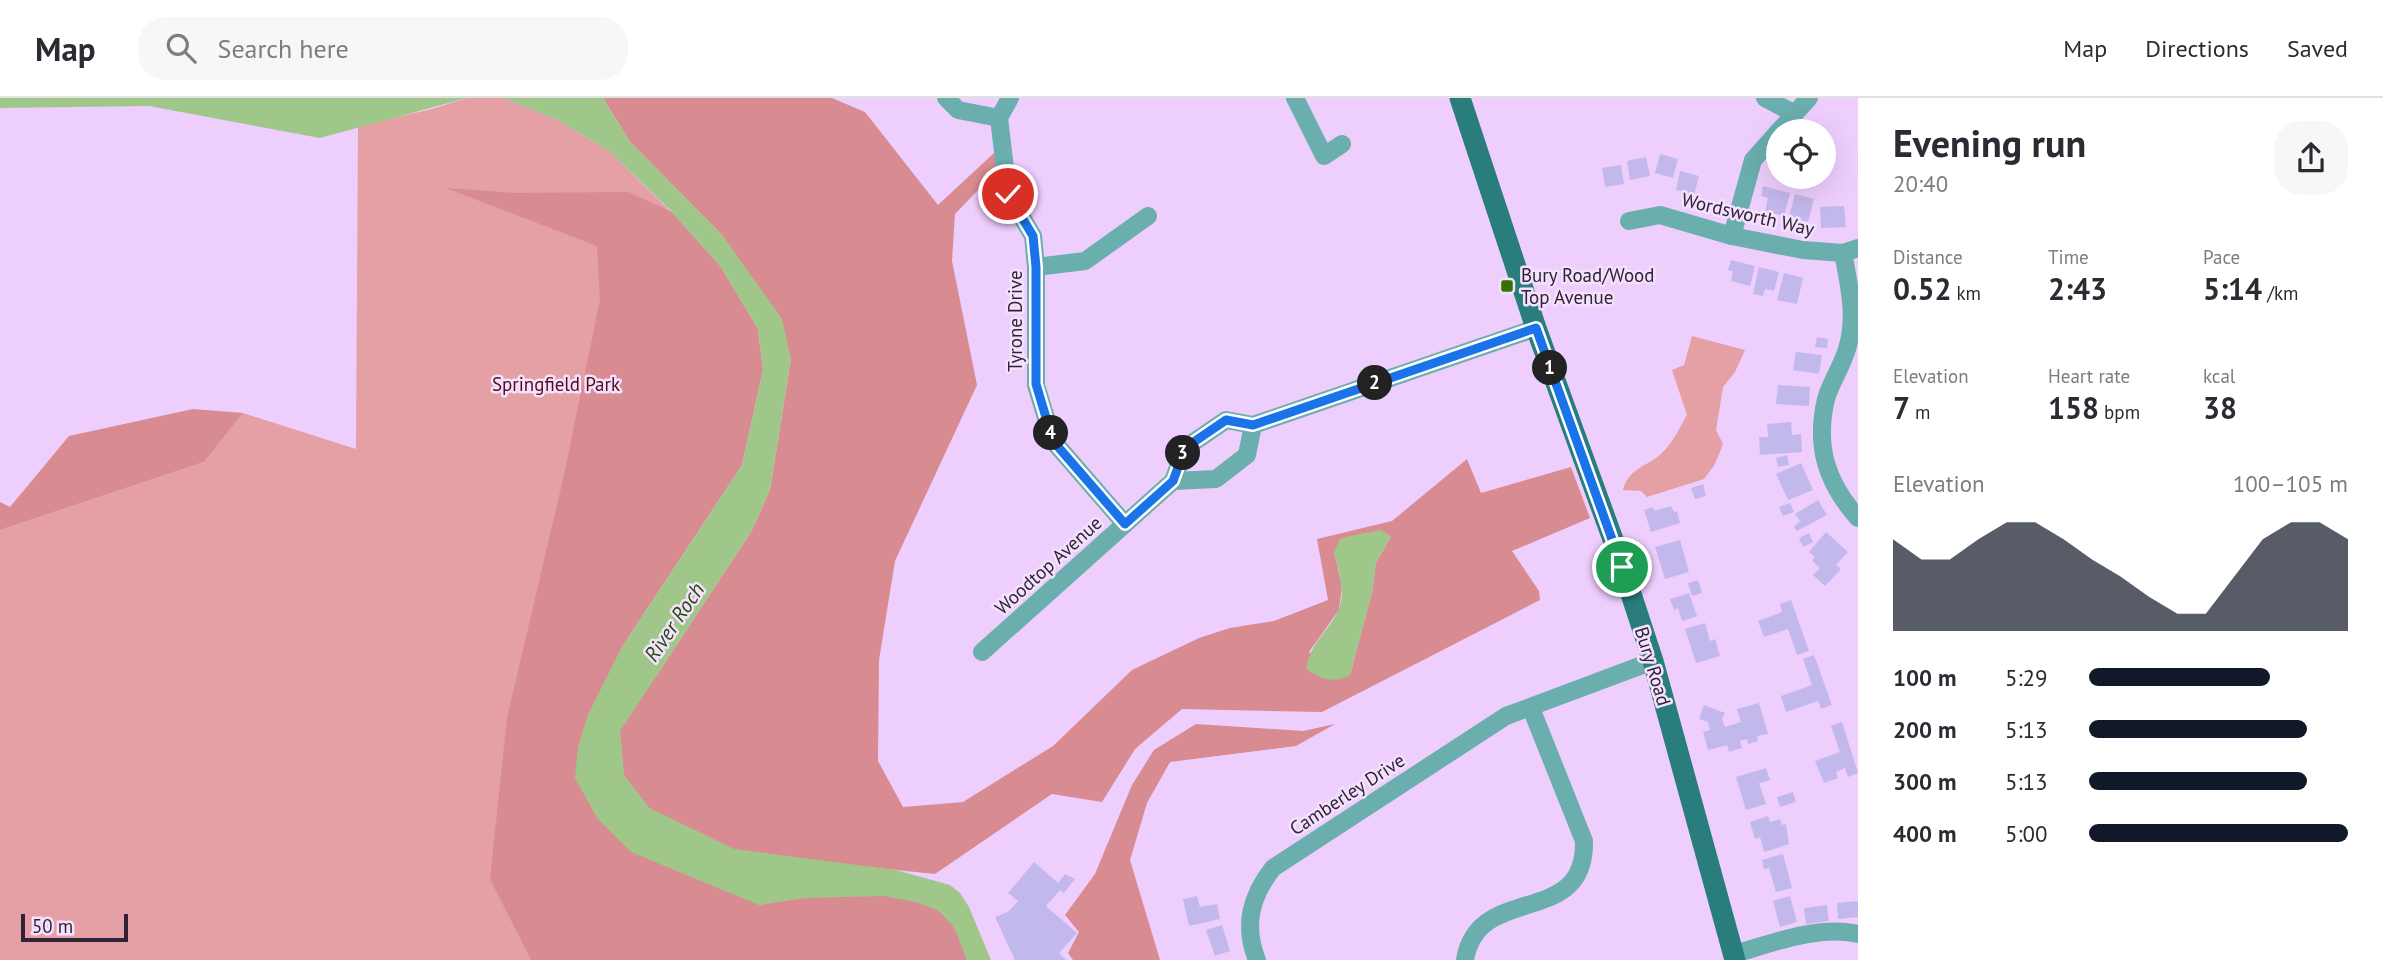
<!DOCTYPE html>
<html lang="en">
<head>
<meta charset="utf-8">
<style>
  :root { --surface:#fff; --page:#f7f7f7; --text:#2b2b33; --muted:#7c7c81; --line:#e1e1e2; --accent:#111827 }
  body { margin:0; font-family:"PT Sans",sans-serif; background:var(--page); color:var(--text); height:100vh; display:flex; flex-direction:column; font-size:26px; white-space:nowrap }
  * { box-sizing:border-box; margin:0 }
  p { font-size:23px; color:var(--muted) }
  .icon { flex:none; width:38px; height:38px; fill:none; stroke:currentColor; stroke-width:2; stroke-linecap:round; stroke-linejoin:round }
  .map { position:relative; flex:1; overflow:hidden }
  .side { display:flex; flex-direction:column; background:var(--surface); width:525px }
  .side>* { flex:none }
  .buttons { position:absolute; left:1766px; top:21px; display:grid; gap:14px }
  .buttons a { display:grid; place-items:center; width:70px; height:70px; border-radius:50%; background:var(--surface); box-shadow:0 7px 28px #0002; font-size:35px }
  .scale { position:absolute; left:21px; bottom:18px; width:107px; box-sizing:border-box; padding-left:7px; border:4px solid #302335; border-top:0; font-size:19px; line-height:24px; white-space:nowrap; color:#302335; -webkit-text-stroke:5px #f4e1fd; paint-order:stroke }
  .pin { position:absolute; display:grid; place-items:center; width:60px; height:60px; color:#fff; margin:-30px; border:4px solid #fff; border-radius:50%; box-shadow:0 2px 7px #0007 }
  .km { position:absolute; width:35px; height:35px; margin:-18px; border-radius:50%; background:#222; color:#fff; font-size:19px; line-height:35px; text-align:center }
  .round { display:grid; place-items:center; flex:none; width:74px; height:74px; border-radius:28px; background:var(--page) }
  .headline { display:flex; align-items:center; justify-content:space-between; height:119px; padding:0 35px }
  h1 { font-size:38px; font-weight:700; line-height:52px }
  .metrics { display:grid; grid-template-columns:repeat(3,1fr); gap:10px; height:119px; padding:7px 35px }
  .metrics div { display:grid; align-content:center }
  .metrics b { font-size:30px; font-weight:700 }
  .metrics small { font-size:19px; font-weight:400 }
  .metrics p { font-size:19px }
  .chart { height:196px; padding:14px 35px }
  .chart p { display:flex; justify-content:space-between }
  .chart svg { width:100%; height:126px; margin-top:7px; fill:var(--accent); opacity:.7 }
  ul { padding:0 35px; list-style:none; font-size:23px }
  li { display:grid; grid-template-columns:112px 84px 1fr; align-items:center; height:52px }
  li i { height:18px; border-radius:9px; background:var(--accent) }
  header { display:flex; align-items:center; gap:42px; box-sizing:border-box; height:98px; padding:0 35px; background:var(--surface); border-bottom:2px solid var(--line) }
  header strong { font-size:33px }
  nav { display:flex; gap:38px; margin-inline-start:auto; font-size:24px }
  .search { width:490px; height:63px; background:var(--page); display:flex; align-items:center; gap:18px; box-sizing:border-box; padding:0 24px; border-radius:28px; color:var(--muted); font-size:26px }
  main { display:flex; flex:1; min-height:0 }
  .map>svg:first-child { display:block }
</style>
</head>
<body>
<header>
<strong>Map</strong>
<div class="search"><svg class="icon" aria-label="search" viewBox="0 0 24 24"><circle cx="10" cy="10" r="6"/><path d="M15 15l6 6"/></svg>Search here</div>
<nav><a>Map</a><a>Directions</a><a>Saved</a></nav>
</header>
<main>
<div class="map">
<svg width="1858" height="862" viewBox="0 0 1858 862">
  <rect width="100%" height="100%" fill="#eecefd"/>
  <g fill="#e4a0a4">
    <path d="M 467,0 L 503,0 L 556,21 L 609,53 L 671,114 L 721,169 L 622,549 L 967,862 L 0,862 L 0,432 L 204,364 L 243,315 L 356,351 L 358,28 L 432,11 Z"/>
    <path d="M 1692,238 L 1745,252 L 1735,274 L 1723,289 L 1716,332 L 1723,346 L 1715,366 L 1704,381 L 1647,399 L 1641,393 L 1623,392 C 1628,370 1649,368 1662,355 C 1672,346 1680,329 1687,317 L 1672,272 L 1684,267 Z"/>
  </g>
  <g fill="#d88b91" fill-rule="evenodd">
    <path d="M 603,0 L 832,0 L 865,14 L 938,107 L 994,55 L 998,71 L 955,116 L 952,163 L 977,287 L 895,463 L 879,562 L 878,663 L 903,709 L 963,704 L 1053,648 L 1132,572 L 1199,540 L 1230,530 L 1274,523 L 1328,502 L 1317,441 L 1392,423 L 1467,361 L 1481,395 L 1571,369 L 1590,420 L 1512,453 L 1539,493 L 1540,502 L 1322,614 L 1182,611 L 1135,651 L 1102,704 L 1052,696 L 935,776 L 838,766 L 734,751 L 649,710 L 624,677 L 620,633 L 751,434 L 770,392 L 791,261 L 723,138 L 630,44 ZM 1391,438 L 1376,465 L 1372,494 L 1350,577 L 1309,554 L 1339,512 L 1342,488 L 1334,453 Z"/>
    <path d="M 446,90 L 516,95 L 628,94 L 672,114 L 721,169 L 758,231 L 763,272 L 742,367 L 622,549 L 588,617 L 578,649 L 759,807 C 810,799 890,786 937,812 C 953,821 963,844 967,862 L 531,862 L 490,781 L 507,620 L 564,377 L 600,202 L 597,148 Z"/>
    <path d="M 193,311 L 243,315 L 204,364 L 0,432 L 0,404 L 10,409 L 69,338 Z"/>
    <path d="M 1196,626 L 1303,633 L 1335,626 L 1296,648 L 1170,664 L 1147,705 L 1130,762 L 1160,862 L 1073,862 L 1068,855 L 1079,834 L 1065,817 L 1095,776 L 1132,687 L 1154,652 Z"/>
  </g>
  <g fill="#a0c78a">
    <path d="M 0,0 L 467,0 L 320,40 L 149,8 L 0,10 Z"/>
    <path d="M 502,0 L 603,0 L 630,44 L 723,138 L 782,221 L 791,261 L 770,392 L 751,434 L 620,633 L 624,677 L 649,710 L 734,751 L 896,772 L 950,787 L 960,795 L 969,809 L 991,862 L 967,862 L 954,829 L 939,813 L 916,804 L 884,798 L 802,800 L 759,807 L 631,754 L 597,720 L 575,680 L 578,649 L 588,617 L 622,549 L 742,367 L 763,272 L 758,231 L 721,169 L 672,114 L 609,53 L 556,21 Z"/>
    <path d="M 1380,432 L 1391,438 L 1376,465 L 1372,494 L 1350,577 C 1334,586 1321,581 1306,571 C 1311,543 1327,536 1338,513 C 1347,495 1338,471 1334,453 L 1341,440 Z"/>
  </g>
  <g fill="#c3b8eb">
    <path d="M 1660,56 L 1678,61 L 1673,80 L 1655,75 Z"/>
    <path d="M 1646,59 L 1650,78 L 1630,82 L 1627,63 Z"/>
    <path d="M 1621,67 L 1624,86 L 1605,89 L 1602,70 Z"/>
    <path d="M 1680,73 L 1699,78 L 1694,97 L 1676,92 Z"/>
    <path d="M 1763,88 L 1790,95 L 1784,118 L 1765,113 L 1768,100 L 1761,98 Z"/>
    <path d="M 1795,96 L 1814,101 L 1808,124 L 1789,119 Z"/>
    <path d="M 1844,108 L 1846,129 L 1821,130 L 1820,109 Z"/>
    <path d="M 1731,162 L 1755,168 L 1750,188 L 1731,183 L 1733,173 L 1728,172 Z"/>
    <path d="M 1759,169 L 1779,174 L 1774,193 L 1765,191 L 1763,198 L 1753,196 Z"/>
    <path d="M 1784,175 L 1803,180 L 1797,206 L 1777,202 Z"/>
    <path d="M 1817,239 L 1828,241 L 1827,250 L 1815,249 Z"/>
    <path d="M 1796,254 L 1822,257 L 1819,276 L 1793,272 Z"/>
    <path d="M 1778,287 L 1810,289 L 1809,308 L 1776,306 Z"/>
    <path d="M 1791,324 L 1792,337 L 1801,336 L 1802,354 L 1760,357 L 1759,339 L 1768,339 L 1767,326 Z"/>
    <path d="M 1787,357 L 1789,367 L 1778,369 L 1776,360 Z"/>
    <path d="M 1801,365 L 1813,392 L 1788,402 L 1776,376 Z"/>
    <path d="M 1703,386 L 1706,398 L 1695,401 L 1691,390 Z"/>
    <path d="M 1818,402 L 1827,417 L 1797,433 L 1794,429 L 1800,423 L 1795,416 Z"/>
    <path d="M 1790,405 L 1794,414 L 1783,418 L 1779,409 Z"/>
    <path d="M 1671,408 L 1674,414 L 1677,413 L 1680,425 L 1651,434 L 1644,412 L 1653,409 L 1654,413 Z"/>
    <path d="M 1826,434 L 1848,454 L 1836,467 L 1841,471 L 1825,488 L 1813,477 L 1820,470 L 1812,463 L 1815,459 L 1809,454 Z"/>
    <path d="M 1809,435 L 1813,444 L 1803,449 L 1799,440 Z"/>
    <path d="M 1680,442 L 1689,474 L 1665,481 L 1655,449 Z"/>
    <path d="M 1698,482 L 1702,495 L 1692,498 L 1688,485 Z"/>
    <path d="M 1689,495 L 1697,518 L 1682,523 L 1678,510 L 1674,512 L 1670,501 Z"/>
    <path d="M 1791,502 L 1809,553 L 1797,557 L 1788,531 L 1764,539 L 1758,523 L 1782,514 L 1780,506 Z"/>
    <path d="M 1705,525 L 1710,543 L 1715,541 L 1720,558 L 1696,565 L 1685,531 Z"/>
    <path d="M 1814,557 L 1832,607 L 1821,611 L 1818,603 L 1786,614 L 1781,598 L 1812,587 L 1803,561 Z"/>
    <path d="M 1759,605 L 1768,636 L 1757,638 L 1758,643 L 1748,646 L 1747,641 L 1740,643 L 1742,650 L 1729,654 L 1727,647 L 1708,652 L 1703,634 L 1710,632 L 1708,624 L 1699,621 L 1704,607 L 1725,615 L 1722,621 L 1725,629 L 1741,624 L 1737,611 Z"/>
    <path d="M 1842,624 L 1858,675 L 1848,679 L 1845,670 L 1836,674 L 1838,680 L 1824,685 L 1815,663 L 1840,654 L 1831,628 Z"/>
    <path d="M 1766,670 L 1770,682 L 1759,685 L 1766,706 L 1746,712 L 1736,679 Z"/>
    <path d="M 1793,694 L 1796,704 L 1780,709 L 1777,699 Z"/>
    <path d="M 1768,718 L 1770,724 L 1780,721 L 1782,727 L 1786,726 L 1789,746 L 1764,754 L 1760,739 L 1755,741 L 1750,724 Z"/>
    <path d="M 1783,756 L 1792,790 L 1776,794 L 1769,770 L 1764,771 L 1762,762 Z"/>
    <path d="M 1034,764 L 1058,785 L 1065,776 L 1075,781 L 1064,795 L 1060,792 L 1046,808 L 1077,835 L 1059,855 L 1066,862 L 1015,862 L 995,819 L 1008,814 L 1018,803 L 1008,795 Z"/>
    <path d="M 1197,798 L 1200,809 L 1217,806 L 1220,821 L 1189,828 L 1183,801 Z"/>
    <path d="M 1790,798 L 1797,824 L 1780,829 L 1773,803 Z"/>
    <path d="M 1858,803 L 1858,819 L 1838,821 L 1837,805 Z"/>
    <path d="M 1827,807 L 1829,823 L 1806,826 L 1804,810 Z"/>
    <path d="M 1222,827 L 1230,853 L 1215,858 L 1206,832 Z"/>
  </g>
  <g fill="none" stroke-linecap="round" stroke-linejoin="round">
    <g stroke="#6aaeae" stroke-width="18">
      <path d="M 946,0 L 958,12 L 999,20"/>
      <path d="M 1010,0 L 999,20 L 1008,96 L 1033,138 L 1036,169 L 1036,287 L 1053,343 L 1125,426"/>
      <path d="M 1295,0 L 1324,58 L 1342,46"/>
      <path d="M 1765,0 L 1795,16"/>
      <path d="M 1779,33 L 1809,0"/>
      <path d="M 1629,123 L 1660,117 L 1732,138 L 1803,152 L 1843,155 L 1858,150"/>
      <path d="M 1732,138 L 1753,62 L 1778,34"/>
      <path d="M 1843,155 C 1849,187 1857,219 1847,251 C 1842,268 1831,284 1826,301 C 1815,348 1826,384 1858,420"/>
      <path d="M 1036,169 L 1085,163 L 1148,118"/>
      <path d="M 1173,383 L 1216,381 L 1247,357 L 1253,327 L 1536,230"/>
      <path d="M 982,554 L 1173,383 L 1185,350 L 1226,322 L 1253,327"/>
      <path d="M 1734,856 C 1773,845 1817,827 1858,836"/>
      <path d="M 1257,862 C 1243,827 1251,798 1273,770 L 1506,618 L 1653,563"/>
      <path d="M 1465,862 C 1478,783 1586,832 1584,743 L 1531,610"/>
    </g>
    <path stroke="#297d7d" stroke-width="21" d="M 1460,0 L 1536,230 L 1615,447 L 1653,563 L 1735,862"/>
  </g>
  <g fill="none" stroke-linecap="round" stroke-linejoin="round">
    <defs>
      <path id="route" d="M 1008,96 L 1033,138 L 1036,169 L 1036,286 L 1053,343 L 1125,426 L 1173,383 L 1185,350 L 1226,322 L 1253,327 L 1536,230 L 1622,469"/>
    </defs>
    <use href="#route" stroke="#fff" stroke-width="14"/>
    <use href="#route" stroke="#1a73e8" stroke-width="9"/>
  </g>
  <rect fill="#387100" stroke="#f4e1fd" stroke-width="2.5" x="1500" y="181" width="14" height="14" rx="3.5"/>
  <g text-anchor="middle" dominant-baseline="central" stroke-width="5" stroke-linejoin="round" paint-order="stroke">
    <g font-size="19" fill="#302335" stroke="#f4e1fd">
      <text transform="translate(1748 116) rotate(13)">Wordsworth Way</text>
      <text transform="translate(1015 223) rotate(-90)">Tyrone Drive</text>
      <text transform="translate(1048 467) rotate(-42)">Woodtop Avenue</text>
      <text transform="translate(1653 568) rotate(73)">Bury Road</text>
      <text transform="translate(1347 696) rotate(-33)">Camberley Drive</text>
    </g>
    <g font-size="19" fill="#302335" stroke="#f4e1fd" text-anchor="start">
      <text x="1521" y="177">Bury Road/Wood<tspan x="1521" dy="22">Top Avenue</tspan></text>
    </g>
    <g font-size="19" fill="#520d1b" stroke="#f4e1fd">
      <text x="556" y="286">Springfield Park</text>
    </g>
    <g font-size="21" font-style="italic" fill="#274b0b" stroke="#f4e1fd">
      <text transform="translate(674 524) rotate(-56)">River Roch</text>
    </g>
  </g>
</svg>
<div class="buttons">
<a><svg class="icon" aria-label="locate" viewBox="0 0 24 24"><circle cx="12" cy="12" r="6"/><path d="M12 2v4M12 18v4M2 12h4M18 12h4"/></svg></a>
</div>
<div class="scale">50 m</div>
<div class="pin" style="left:1622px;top:469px;background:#1e9e55"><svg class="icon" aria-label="arrive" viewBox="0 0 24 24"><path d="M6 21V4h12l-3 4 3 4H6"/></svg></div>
<div class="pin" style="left:1008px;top:96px;background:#d93025"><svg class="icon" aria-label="check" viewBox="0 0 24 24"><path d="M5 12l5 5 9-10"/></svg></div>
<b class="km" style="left:1550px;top:270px">1</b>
<b class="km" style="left:1375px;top:285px">2</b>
<b class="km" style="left:1183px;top:355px">3</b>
<b class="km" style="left:1051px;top:335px">4</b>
</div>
<section class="side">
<div class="headline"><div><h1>Evening run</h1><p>20:40</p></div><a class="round"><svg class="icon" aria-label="share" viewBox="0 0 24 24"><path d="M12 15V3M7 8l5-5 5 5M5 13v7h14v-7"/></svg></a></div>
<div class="metrics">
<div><p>Distance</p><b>0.52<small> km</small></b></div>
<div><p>Time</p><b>2:43</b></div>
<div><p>Pace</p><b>5:14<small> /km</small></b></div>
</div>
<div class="metrics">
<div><p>Elevation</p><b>7<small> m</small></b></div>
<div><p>Heart rate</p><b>158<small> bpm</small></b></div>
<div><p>kcal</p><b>38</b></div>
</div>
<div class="chart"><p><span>Elevation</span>100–105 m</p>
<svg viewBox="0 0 160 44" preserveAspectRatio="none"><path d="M0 44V12L10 19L20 19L30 12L40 6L50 6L60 12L70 19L80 25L90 32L100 38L110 38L120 25L130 12L140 6L150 6L160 12V44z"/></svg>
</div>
<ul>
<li><b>100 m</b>5:29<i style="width:70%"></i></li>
<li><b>200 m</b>5:13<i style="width:84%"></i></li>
<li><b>300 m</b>5:13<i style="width:84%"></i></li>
<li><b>400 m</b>5:00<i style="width:100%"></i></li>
</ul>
</section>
</main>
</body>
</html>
